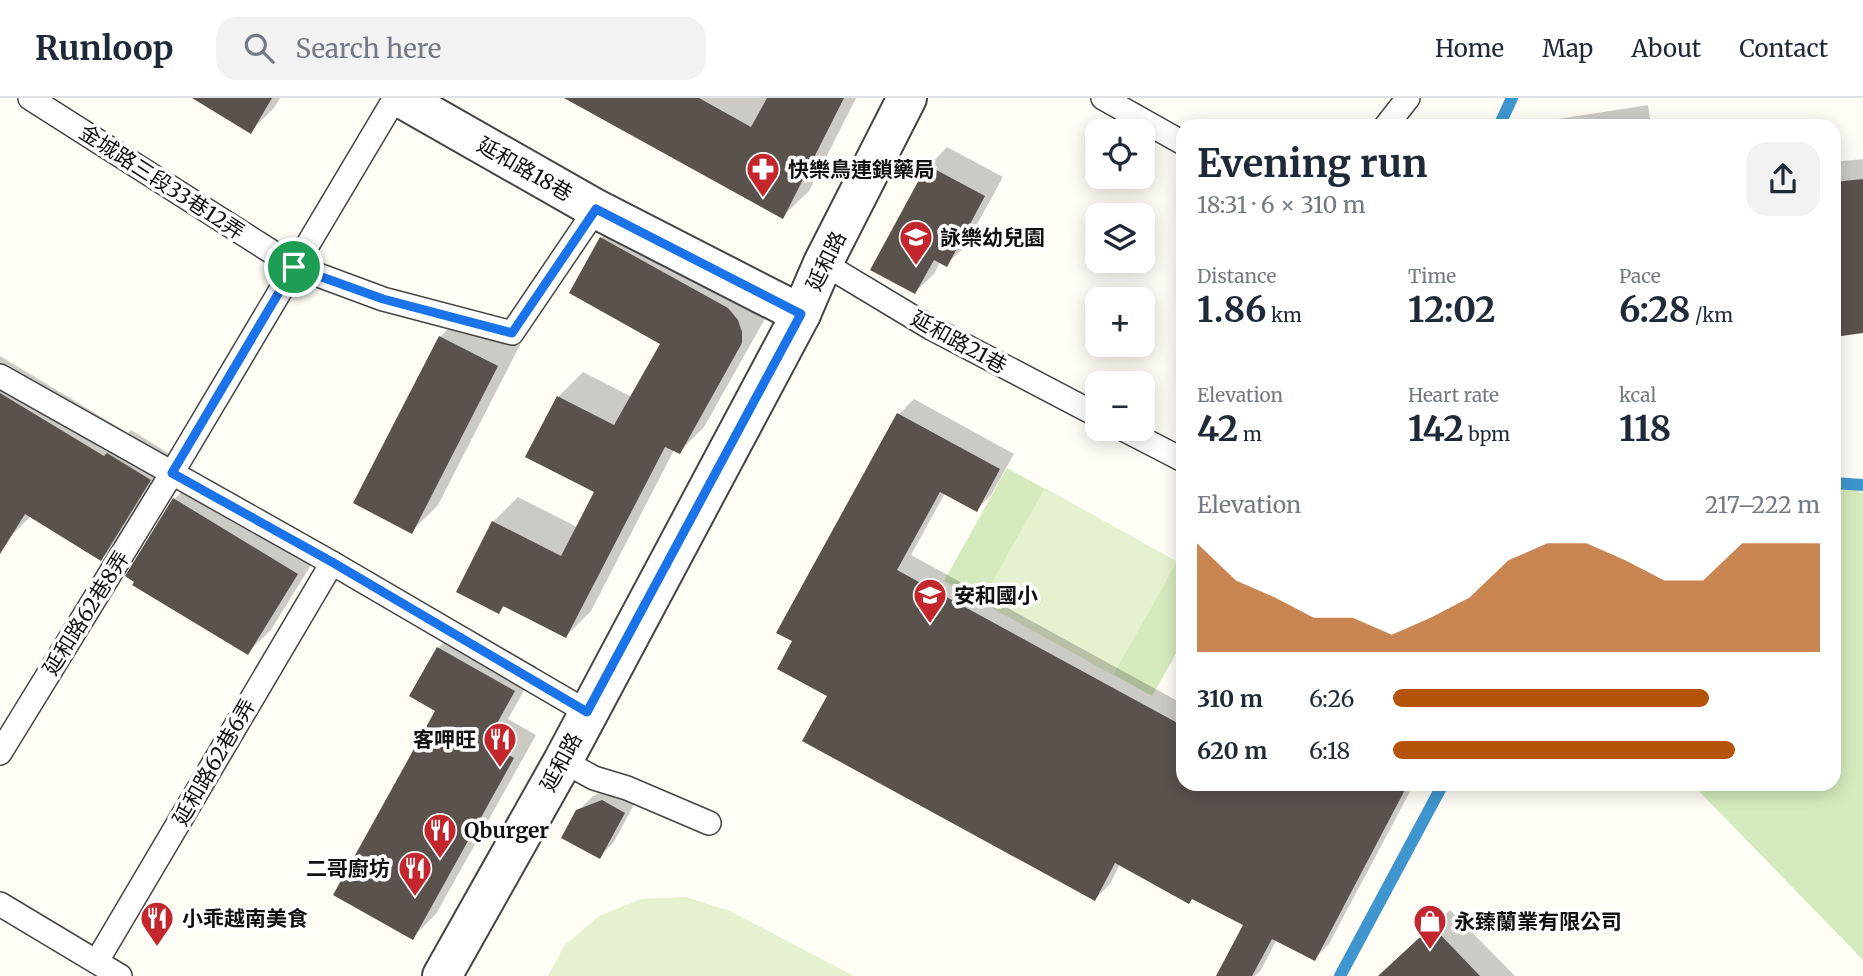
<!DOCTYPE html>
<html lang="en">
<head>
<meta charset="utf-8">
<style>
  :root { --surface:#fff; --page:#f2f2f3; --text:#1f2937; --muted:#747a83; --line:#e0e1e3; --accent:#b45309 }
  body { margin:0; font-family:Merriweather,"Noto Sans TC",serif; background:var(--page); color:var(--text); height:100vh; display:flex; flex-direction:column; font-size:26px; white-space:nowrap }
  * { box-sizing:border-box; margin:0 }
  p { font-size:23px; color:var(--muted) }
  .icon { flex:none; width:38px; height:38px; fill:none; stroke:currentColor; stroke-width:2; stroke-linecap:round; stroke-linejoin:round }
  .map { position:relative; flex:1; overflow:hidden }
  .drawer { position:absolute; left:1176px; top:21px; width:665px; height:672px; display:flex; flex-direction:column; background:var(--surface); border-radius:21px; box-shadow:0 4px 18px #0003 }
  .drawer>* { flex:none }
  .buttons { position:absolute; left:1085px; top:21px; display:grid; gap:14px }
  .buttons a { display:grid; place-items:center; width:70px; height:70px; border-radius:14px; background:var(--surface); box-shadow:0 4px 18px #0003; font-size:35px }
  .pin { position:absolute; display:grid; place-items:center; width:60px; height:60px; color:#fff; margin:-30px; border:4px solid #fff; border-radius:50%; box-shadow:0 2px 7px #0007 }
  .round { display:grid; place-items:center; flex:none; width:74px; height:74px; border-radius:21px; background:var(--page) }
  .head { display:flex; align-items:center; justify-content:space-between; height:119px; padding:0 21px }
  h1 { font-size:38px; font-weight:700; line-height:52px }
  .figures { display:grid; grid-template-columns:repeat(3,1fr); gap:10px; height:119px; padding:7px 21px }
  .figures div { display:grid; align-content:center }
  .figures b { font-size:35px; font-weight:700 }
  .figures small { font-size:19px; font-weight:400 }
  .figures p { font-size:19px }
  .chart { height:196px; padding:14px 21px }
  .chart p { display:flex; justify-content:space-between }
  .chart svg { width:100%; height:126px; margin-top:7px; fill:var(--accent); opacity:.7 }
  ul { padding:0 21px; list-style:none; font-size:23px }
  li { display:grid; grid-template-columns:112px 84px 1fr; align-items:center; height:52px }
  li i { height:18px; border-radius:9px; background:var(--accent) }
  header { display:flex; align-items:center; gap:42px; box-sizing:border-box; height:98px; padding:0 35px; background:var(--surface); border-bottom:2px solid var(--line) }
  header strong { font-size:33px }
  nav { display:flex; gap:38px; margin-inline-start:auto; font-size:24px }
  .search { width:490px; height:63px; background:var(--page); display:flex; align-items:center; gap:18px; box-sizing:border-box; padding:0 24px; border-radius:21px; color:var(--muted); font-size:26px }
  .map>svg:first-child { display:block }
</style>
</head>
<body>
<header>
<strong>Runloop</strong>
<div class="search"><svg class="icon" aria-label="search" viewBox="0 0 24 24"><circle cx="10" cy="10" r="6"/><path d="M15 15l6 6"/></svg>Search here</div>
<nav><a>Home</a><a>Map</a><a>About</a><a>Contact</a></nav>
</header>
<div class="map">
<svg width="1863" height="878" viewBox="0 0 1863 878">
  <rect width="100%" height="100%" fill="#fffdf5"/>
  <g fill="#d5ebbd">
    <path d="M 1007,370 L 1183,467 L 1183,543 L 1152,598 L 944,483 Z"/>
    <path d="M 1834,383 L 1863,395 L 1863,862 L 1692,686 L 1834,686 Z"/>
  </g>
  <g fill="#e6f2cf">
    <path d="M 1045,390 L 1177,464 L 1113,577 L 981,504 Z"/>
    <path d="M 686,799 L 730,813 L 854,878 L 548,878 L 564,848 L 599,818 L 641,801 Z"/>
  </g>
  <g fill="#0003">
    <path d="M 196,0 L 280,0 L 274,10 L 251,33 Z"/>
    <path d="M 567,0 L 856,0 L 809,93 L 782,119 Z"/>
    <path d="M 1648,7 L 1651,28 L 1524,28 L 1526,26 Z"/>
    <path d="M 947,49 L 1003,79 L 965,148 L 946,167 L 940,164 L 934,176 L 915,194 L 929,68 Z"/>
    <path d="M 1863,61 L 1863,235 L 1834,237 L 1834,64 Z"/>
    <path d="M 626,115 L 766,219 L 704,329 L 679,354 L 674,352 L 591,513 L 566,538 L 505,508 L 499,514 L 493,424 L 518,399 L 577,429 L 596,393 L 558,299 L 583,274 L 632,299 L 662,245 L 601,140 Z"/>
    <path d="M 467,212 L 523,241 L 438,407 L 411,434 L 440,239 Z"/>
    <path d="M 0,258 L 128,335 L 131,332 L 173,358 L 124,438 L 101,461 L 31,418 L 8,441 L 0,436 Z"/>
    <path d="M 914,301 L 1014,356 L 991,397 L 976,412 L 945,395 L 911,457 L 1183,606 L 1183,686 L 1414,686 L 1329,846 L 1314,861 L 1277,841 L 1261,872 L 1255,878 L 1229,878 L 1246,827 L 1120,766 L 1110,786 L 1095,801 L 830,597 L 899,316 Z"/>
    <path d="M 198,377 L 320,452 L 271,532 L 247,555 L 128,477 L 175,401 Z"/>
    <path d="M 462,526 L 537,569 L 508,621 L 536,637 L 436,816 L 413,839 L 438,612 L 411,597 L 438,550 Z"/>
    <path d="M 618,688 L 638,699 L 614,744 L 599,759 L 577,714 L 593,698 Z"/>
    <path d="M 1450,812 L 1515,878 L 1379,878 Z"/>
  </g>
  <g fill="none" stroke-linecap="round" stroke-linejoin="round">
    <g stroke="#3f96cf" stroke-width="12">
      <path d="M 1499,28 L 1512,0"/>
      <path d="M 1834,385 L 1863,387"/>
      <path d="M 1340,878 L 1443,686"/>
    </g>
  </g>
  <g fill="#5a524d">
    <path d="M 192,0 L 272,0 L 251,36 Z"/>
    <path d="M 564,0 L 699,0 L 751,29 L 767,0 L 844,0 L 783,121 Z"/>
    <path d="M 927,67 L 985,98 L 947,169 L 934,162 L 915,196 L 870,172 Z"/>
    <path d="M 1863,81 L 1863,235 L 1834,239 L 1834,84 Z"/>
    <path d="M 600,139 L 728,210 L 738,222 L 742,234 L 742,245 L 680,356 L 665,349 L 566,540 L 503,508 L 499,516 L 456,494 L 492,423 L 561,458 L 594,394 L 525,359 L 557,298 L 614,327 L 660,246 L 569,195 Z"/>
    <path d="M 439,238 L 498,268 L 412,436 L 353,405 Z"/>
    <path d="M 0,295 L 104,358 L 107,355 L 151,382 L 101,463 L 25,416 L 0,456 Z"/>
    <path d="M 897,315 L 1000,371 L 977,414 L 940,394 L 897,472 L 1183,628 L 1183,686 L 1408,686 L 1315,863 L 1272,841 L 1252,878 L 1216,878 L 1243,827 L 1192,801 L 1189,806 L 1115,765 L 1095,803 L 802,643 L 827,598 L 777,571 L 792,543 L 776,535 Z"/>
    <path d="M 173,400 L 298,476 L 248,557 L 132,487 L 134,484 L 125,478 Z"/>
    <path d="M 437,549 L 515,593 L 486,645 L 514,660 L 413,842 L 333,797 L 435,613 L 409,598 Z"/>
    <path d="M 602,702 L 625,715 L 600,761 L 561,740 L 576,712 Z"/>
    <path d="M 1432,828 L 1480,878 L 1378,878 Z"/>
  </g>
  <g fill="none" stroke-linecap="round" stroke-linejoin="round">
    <defs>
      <g id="service">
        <path d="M 30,0 L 294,168 L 383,201 L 512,235 L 596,111"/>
        <path d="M 1103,0 L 1183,45"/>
        <path d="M 1386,28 L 1408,0"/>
        <path d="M 823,165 L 931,230 L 1097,317"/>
        <path d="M 0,278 L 332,465 L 587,614"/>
        <path d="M 1123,331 L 1183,362"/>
        <path d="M 0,655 L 172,375 L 395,0"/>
        <path d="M 563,663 L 594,680 L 627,690 L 709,725"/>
        <path d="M 0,806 L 120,878"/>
        <path d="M 97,863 L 332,465"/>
      </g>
      <g id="minor">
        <path d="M 401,0 L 596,111 L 801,216"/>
        <path d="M 442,878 L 563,663 L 801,216 L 823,165 L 907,0"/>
      </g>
    </defs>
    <use href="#service" stroke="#444" stroke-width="26"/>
    <use href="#minor" stroke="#444" stroke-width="42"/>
    <use href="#service" stroke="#fff" stroke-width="23"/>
    <use href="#minor" stroke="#fff" stroke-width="38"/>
  </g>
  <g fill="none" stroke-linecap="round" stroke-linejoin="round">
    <defs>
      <path id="route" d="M 596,111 L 801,216 L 587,614 L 332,464 L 172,375 L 294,169 L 383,201 L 512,235 Z"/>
    </defs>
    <use href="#route" stroke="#fff" stroke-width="14"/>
    <use href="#route" stroke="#1a73e8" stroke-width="9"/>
  </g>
  <defs>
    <symbol id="pharmacy-pin" viewBox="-11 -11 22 30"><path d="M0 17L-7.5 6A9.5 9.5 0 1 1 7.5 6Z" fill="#c4262e" stroke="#fff"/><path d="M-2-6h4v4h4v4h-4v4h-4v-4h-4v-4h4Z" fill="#fff"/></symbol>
    <symbol id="school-pin" viewBox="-11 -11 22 30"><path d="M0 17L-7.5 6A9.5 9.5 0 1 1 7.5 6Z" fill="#c4262e" stroke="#fff"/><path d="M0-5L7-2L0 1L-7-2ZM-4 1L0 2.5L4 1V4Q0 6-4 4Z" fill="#fff"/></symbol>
    <symbol id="restaurant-pin" viewBox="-11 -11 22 30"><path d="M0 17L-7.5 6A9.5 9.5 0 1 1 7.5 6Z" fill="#c4262e" stroke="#fff"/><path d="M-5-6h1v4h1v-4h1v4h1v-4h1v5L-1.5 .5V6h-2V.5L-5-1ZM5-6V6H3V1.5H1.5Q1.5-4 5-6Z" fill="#fff"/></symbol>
    <symbol id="shop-pin" viewBox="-11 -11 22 30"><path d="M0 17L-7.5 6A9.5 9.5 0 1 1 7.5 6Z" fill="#c4262e" stroke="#fff"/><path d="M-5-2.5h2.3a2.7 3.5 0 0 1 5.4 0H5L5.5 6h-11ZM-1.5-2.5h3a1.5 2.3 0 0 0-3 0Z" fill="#fff"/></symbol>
  </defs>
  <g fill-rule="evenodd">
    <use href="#pharmacy-pin" x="744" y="52" width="38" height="52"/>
    <use href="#school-pin" x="897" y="120" width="38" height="52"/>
    <use href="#school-pin" x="911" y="478" width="38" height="52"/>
    <use href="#restaurant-pin" x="481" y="622" width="38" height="52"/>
    <use href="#restaurant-pin" x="421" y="713" width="38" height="52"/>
    <use href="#restaurant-pin" x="396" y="751" width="38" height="52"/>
    <use href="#restaurant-pin" x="138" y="801" width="38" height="52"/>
    <use href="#shop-pin" x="1411" y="804" width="38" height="52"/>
  </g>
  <g text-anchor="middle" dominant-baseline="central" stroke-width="7" stroke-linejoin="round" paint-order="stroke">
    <g font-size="21" fill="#111" stroke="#fff">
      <text transform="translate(525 71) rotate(30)">延和路18巷</text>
      <text transform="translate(162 84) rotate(33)">金城路三段33巷12弄</text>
      <text transform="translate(826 163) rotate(-64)">延和路</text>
      <text transform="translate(959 244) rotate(29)">延和路21巷</text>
      <text transform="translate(86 515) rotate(-58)">延和路62巷8弄</text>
      <text transform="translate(214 664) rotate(-60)">延和路62巷6弄</text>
      <text transform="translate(561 664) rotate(-62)">延和路</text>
    </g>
    <g font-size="21" font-weight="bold" fill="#111" stroke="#fff" text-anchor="start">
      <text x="788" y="71">快樂鳥連鎖藥局</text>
      <text x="940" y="139">詠樂幼兒園</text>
      <text x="954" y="497">安和國小</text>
      <text x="476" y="641" text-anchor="end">客呷旺</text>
      <text x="464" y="732">Qburger</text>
      <text x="390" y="770" text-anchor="end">二哥廚坊</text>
      <text x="182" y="820">小乖越南美食</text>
      <text x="1454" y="823">永臻蘭業有限公司</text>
    </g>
  </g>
</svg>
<div class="buttons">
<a><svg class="icon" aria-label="locate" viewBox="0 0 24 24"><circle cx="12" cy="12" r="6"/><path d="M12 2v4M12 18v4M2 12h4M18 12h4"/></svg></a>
<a><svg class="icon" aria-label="layers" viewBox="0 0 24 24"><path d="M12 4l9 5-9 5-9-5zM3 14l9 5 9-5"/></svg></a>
<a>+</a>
<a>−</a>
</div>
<div class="pin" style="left:294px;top:169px;background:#1e9e55"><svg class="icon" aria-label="arrive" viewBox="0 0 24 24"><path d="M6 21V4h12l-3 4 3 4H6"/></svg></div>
<section class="drawer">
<div class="head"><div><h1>Evening run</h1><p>18:31 · 6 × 310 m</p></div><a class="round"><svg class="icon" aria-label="share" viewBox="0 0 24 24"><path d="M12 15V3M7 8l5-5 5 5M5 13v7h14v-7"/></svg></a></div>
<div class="figures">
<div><p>Distance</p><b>1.86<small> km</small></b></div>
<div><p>Time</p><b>12:02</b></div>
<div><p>Pace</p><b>6:28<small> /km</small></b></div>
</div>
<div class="figures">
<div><p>Elevation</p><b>42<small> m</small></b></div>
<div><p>Heart rate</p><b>142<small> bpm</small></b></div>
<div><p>kcal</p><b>118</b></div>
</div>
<div class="chart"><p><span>Elevation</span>217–222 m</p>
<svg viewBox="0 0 160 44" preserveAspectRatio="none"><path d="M0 44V6L10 19L20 25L30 32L40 32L50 38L60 32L70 25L80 12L90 6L100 6L110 12L120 19L130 19L140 6L150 6L160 6V44z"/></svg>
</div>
<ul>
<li><b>310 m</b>6:26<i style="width:74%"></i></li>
<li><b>620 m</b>6:18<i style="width:80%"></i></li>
</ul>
</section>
</div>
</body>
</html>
